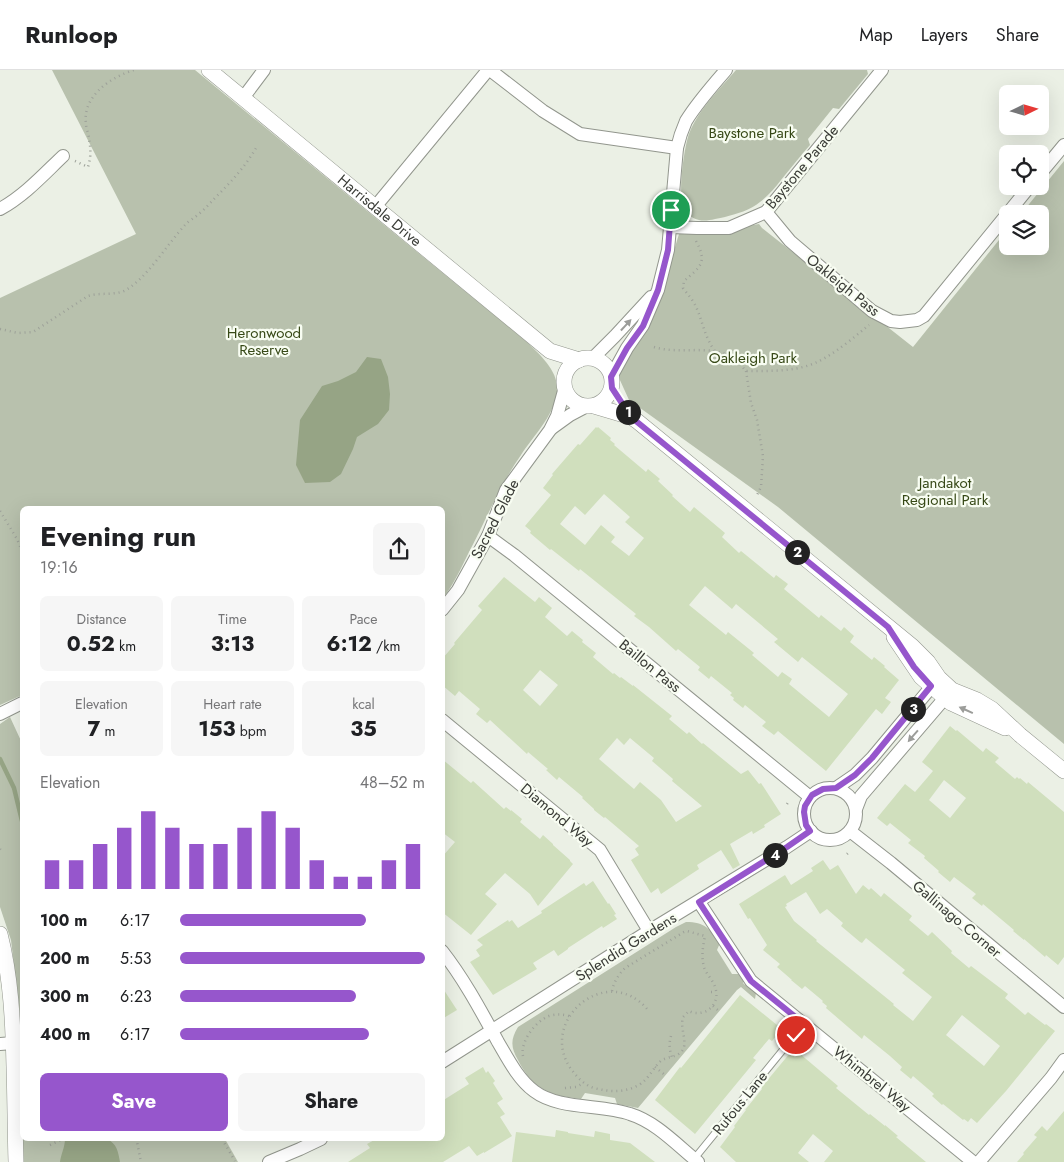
<!DOCTYPE html>
<html lang="en">
<head>
<meta charset="utf-8">
<style>
  :root { --surface:#fff; --page:#f6f6f6; --text:#202124; --muted:#757577; --line:#e0e0e0; --accent:#9656cc }
  body { margin:0; font-family:Jost,sans-serif; background:var(--page); color:var(--text); height:100vh; display:flex; flex-direction:column; font-size:19px; white-space:nowrap }
  * { box-sizing:border-box; margin:0 }
  p { font-size:16px; color:var(--muted) }
  .icon { flex:none; width:28px; height:28px; fill:none; stroke:currentColor; stroke-width:2; stroke-linecap:round; stroke-linejoin:round }
  .map { position:relative; flex:1; overflow:hidden }
  .details { position:absolute; left:20px; top:436px; width:425px; height:635px; display:flex; flex-direction:column; background:var(--surface); border-radius:8px; box-shadow:0 5px 20px #0002 }
  .details>* { flex:none }
  .needle { width:32px; rotate:85deg }
  .controls { position:absolute; left:999px; top:15px; display:grid; gap:10px }
  .controls a { display:grid; place-items:center; width:50px; height:50px; border-radius:8px; background:var(--surface); box-shadow:0 5px 20px #0002; font-size:25px }
  .pin { position:absolute; display:grid; place-items:center; width:42px; height:42px; color:#fff; margin:-21px; border:2px solid #fff; border-radius:50%; box-shadow:0 1px 5px #0007 }
  .km { position:absolute; width:25px; height:25px; margin:-12px; border-radius:50%; background:#222; color:#fff; font-size:14px; line-height:25px; text-align:center }
  .round { display:grid; place-items:center; flex:none; width:52px; height:52px; border-radius:8px; background:var(--page) }
  .overview { display:flex; align-items:center; justify-content:space-between; height:85px; padding:0 20px }
  h1 { font-size:28px; font-weight:700; line-height:38px }
  .figures { display:grid; grid-template-columns:repeat(3,1fr); gap:8px; height:85px; padding:5px 20px }
  .figures div { display:grid; align-content:center; border-radius:8px; background:var(--page); text-align:center }
  .figures b { font-size:21px; font-weight:700 }
  .figures small { font-size:14px; font-weight:400 }
  .figures p { font-size:14px }
  .chart { height:140px; padding:10px 20px }
  .chart p { display:flex; justify-content:space-between }
  .chart svg { width:100%; height:90px; margin-top:5px; stroke:var(--accent); stroke-width:6 }
  .action { display:flex; gap:10px; margin-top:auto; padding:10px 20px }
  .action a { flex:1; height:58px; border-radius:8px; background:var(--accent); color:#fff; font-size:20px; font-weight:700; line-height:58px; text-align:center }
  .action a+a { background:var(--page); color:var(--text) }
  ul { padding:0 20px; list-style:none; font-size:16px }
  li { display:grid; grid-template-columns:80px 60px 1fr; align-items:center; height:38px }
  li i { height:12px; border-radius:6px; background:var(--accent) }
  header { display:flex; align-items:center; gap:30px; box-sizing:border-box; height:70px; padding:0 25px; background:var(--surface); border-bottom:1px solid var(--line) }
  header strong { font-size:24px }
  nav { display:flex; gap:28px; margin-inline-start:auto; font-size:18px }
  .map>svg:first-child { display:block }
</style>
</head>
<body>
<header>
<strong>Runloop</strong>
<nav><a>Map</a><a>Layers</a><a>Share</a></nav>
</header>
<div class="map">
<svg width="1064" height="1092" viewBox="0 0 1064 1092">
  <rect width="100%" height="100%" fill="#ebf0e5"/>
  <g fill="#b8c1ad">
    <path d="M 52,0 L 195,0 L 527,272 C 540,285 560,302 557,323 C 553,347 534,365 521,385 C 500,415 486,450 469,482 C 461,498 454,514 443,528 L 442,439 L 22,439 L 22,625 L 0,635 L 0,228 L 136,164 Z"/>
    <path d="M 736,0 L 867,0 L 868,4 L 839,39 L 833,38 L 808,69 L 810,75 C 800,86 791,98 781,110 C 775,118 768,126 760,132 C 751,140 736,144 725,147 C 718,148 707,152 699,150 C 692,149 685,142 683,135 C 678,122 684,78 689,64 C 698,40 719,20 736,0 Z"/>
    <path d="M 1064,91 L 1064,674 L 778,437 L 629,330 L 619,308 L 623,291 L 669,197 L 679,164 L 706,164 L 707,163 L 759,154 L 762,158 L 913,277 L 1007,160 L 1008,176 L 1040,176 L 1040,144 L 1021,144 Z"/>
    <path d="M 10,647 L 22,673 L 22,1051 L 21,952 L 11,870 L 0,837 L 0,654 Z"/>
    <path d="M 686,852 C 705,852 710,859 720,873 L 717,880 L 732,904 L 739,904 L 744,911 L 743,913 L 745,915 L 748,915 L 756,923 L 755,929 L 741,917 L 737,920 L 638,1038 L 617,1034 L 615,1028 L 585,1023 L 581,1029 C 568,1027 554,1026 543,1019 C 531,1012 524,1002 518,990 C 511,978 510,970 518,957 L 676,857 Z"/>
    <path d="M 23,1069 L 225,1069 L 238,1092 L 23,1092 Z"/>
  </g>
  <g fill="#96a485">
    <path d="M 367,287 L 381,289 L 388,307 L 390,324 L 389,340 L 378,354 L 357,367 L 353,379 L 341,404 L 330,412 L 305,413 L 296,395 L 300,350 L 322,316 L 338,311 L 356,302 Z"/>
    <path d="M 65,1069 L 107,1069 C 117,1074 118,1081 120,1092 L 60,1092 C 61,1084 65,1077 65,1069 Z"/>
  </g>
  <g fill="none" stroke-linecap="round" stroke-linejoin="round">
    <path stroke="#96a485" stroke-width="4.5" d="M 0,689 L 14,718 L 22,751"/>
  </g>
  <g fill="#d0dfbd" fill-rule="evenodd">
    <path d="M 596,357 L 597,358 L 598,357 L 611,368 L 610,370 L 615,374 L 614,375 L 646,402 L 648,399 L 660,409 L 658,411 L 673,425 L 672,426 L 690,442 L 694,437 L 725,463 L 722,467 L 739,483 L 741,481 L 774,508 L 776,505 L 788,514 L 784,519 L 819,548 L 821,545 L 841,561 L 844,557 L 854,566 L 850,572 L 872,590 L 874,587 L 885,596 L 884,597 L 899,610 L 885,628 L 891,632 L 882,644 L 876,639 L 826,701 L 778,661 L 774,665 L 762,656 L 766,652 L 745,635 L 743,638 L 733,630 L 734,628 L 730,625 L 732,623 L 711,606 L 709,609 L 698,600 L 700,597 L 678,579 L 676,581 L 649,557 L 634,546 L 636,544 L 580,499 L 579,501 L 551,479 L 550,480 L 530,463 L 531,461 L 525,456 L 551,425 L 543,418 L 553,405 L 552,404 L 578,374 L 580,375 ZM 604,424 L 630,447 L 625,452 L 644,468 L 629,486 L 611,472 L 615,467 L 601,455 L 585,475 L 560,454 L 575,436 L 585,445 ZM 705,516 L 732,539 L 736,534 L 778,569 L 774,572 L 798,592 L 802,587 L 848,624 L 829,647 L 789,614 L 792,609 L 782,602 L 778,607 L 752,585 L 754,583 L 728,562 L 726,565 L 689,535 Z"/>
    <path d="M 504,507 L 535,532 L 539,527 L 552,538 L 545,547 L 567,566 L 572,561 L 583,570 L 582,572 L 596,583 L 593,587 L 613,604 L 614,603 L 620,608 L 621,607 L 633,616 L 633,615 L 672,646 L 669,649 L 687,664 L 689,662 L 702,674 L 703,673 L 741,704 L 748,700 L 759,714 L 761,713 L 781,744 L 764,755 L 765,757 L 753,764 L 752,761 L 730,774 L 740,795 L 733,799 L 721,780 L 697,795 L 699,799 L 661,824 L 658,818 L 651,823 L 631,790 L 639,785 L 635,779 L 639,776 L 605,747 L 604,748 L 594,740 L 594,739 L 582,728 L 583,727 L 559,707 L 557,710 L 546,700 L 548,699 L 528,682 L 527,684 L 490,650 L 487,653 L 476,644 L 480,639 L 459,621 L 455,626 L 442,615 L 442,589 L 455,574 L 454,573 L 482,540 L 478,536 ZM 540,600 L 558,615 L 540,636 L 523,620 ZM 617,668 L 624,675 L 630,668 L 654,688 L 652,691 L 673,709 L 672,711 L 702,736 L 676,752 L 661,730 L 640,712 L 634,719 L 599,689 Z"/>
    <path d="M 950,656 L 956,661 L 957,660 L 983,682 L 986,678 L 999,688 L 995,692 L 1015,709 L 1017,707 L 1019,709 L 1020,708 L 1027,714 L 1028,712 L 1064,742 L 1064,887 L 1058,895 L 1046,885 L 1045,887 L 1024,869 L 1024,870 L 1013,861 L 1014,860 L 983,834 L 982,836 L 972,828 L 976,824 L 954,807 L 950,812 L 938,802 L 939,801 L 924,788 L 925,786 L 908,773 L 911,770 L 890,753 L 887,756 L 877,748 L 905,714 L 915,722 L 933,701 L 922,692 ZM 944,710 L 966,728 L 950,748 L 929,730 Z"/>
    <path d="M 442,689 L 471,713 L 473,711 L 504,739 L 506,737 L 511,741 L 511,740 L 522,749 L 520,752 L 540,769 L 543,765 L 553,774 L 553,775 L 570,790 L 570,791 L 573,794 L 538,836 L 530,824 L 505,803 L 485,824 L 497,834 L 471,865 L 442,842 L 442,787 L 455,772 L 442,762 Z"/>
    <path d="M 823,790 L 830,800 L 838,795 L 856,824 L 863,815 L 869,820 L 871,818 L 881,827 L 884,823 L 912,846 L 909,850 L 928,866 L 932,862 L 952,881 L 951,883 L 969,898 L 971,896 L 1008,924 L 1005,928 L 1025,945 L 1028,942 L 1045,955 L 1046,954 L 1055,961 L 1006,1021 L 977,1053 L 971,1048 L 968,1052 L 964,1049 L 963,1050 L 943,1034 L 942,1035 L 932,1026 L 934,1024 L 913,1006 L 911,1009 L 900,1000 L 902,997 L 890,986 L 864,965 L 862,969 L 826,938 L 827,936 L 822,932 L 823,931 L 805,916 L 802,919 L 791,910 L 792,910 L 777,897 L 780,894 L 763,880 L 767,875 L 750,848 L 748,849 L 739,834 L 785,805 L 791,815 L 813,801 L 811,798 ZM 806,822 L 820,844 L 827,839 L 843,853 L 841,856 L 860,872 L 862,873 L 866,868 L 905,900 L 902,903 L 932,927 L 913,951 L 893,935 L 894,934 L 816,871 L 817,870 L 794,851 L 785,837 L 787,836 L 786,834 ZM 962,945 L 1000,976 L 984,996 L 946,965 Z"/>
    <path d="M 593,811 L 608,834 L 609,833 L 616,844 L 614,845 L 617,849 L 603,858 L 602,856 L 568,878 L 568,879 L 558,886 L 554,880 L 533,893 L 537,899 L 493,925 L 470,892 L 480,886 L 476,880 L 483,875 L 477,870 L 508,850 L 509,852 L 512,850 L 518,858 L 542,843 L 541,841 L 584,813 L 586,816 Z"/>
    <path d="M 442,917 L 457,940 L 442,949 Z"/>
    <path d="M 740,925 L 782,959 L 772,971 L 769,969 L 753,988 L 756,990 L 695,1064 L 655,1030 L 680,997 L 681,998 Z"/>
    <path d="M 790,983 L 795,987 L 799,983 L 838,1016 L 836,1018 L 869,1045 L 870,1044 L 885,1056 L 885,1055 L 898,1066 L 896,1067 L 926,1092 L 824,1092 L 833,1081 L 813,1064 L 798,1083 L 809,1092 L 736,1092 L 720,1077 L 735,1057 L 734,1056 L 746,1040 L 745,1040 L 762,1019 L 761,1018 Z"/>
    <path d="M 483,997 L 486,1003 L 488,1001 L 495,1011 L 493,1013 L 503,1029 L 497,1033 L 505,1044 L 500,1047 L 512,1066 L 484,1083 L 484,1082 L 477,1086 L 469,1076 L 443,1092 L 348,1092 L 370,1078 L 367,1074 L 376,1069 L 442,1069 L 442,1031 L 469,1014 L 465,1008 Z"/>
    <path d="M 1064,1041 L 1064,1092 L 1017,1092 L 1024,1084 L 1023,1083 L 1037,1067 L 1034,1065 L 1042,1056 L 1047,1061 Z"/>
    <path d="M 556,1060 L 568,1062 L 568,1063 L 594,1067 L 595,1061 L 610,1064 L 610,1070 L 630,1073 L 655,1092 L 512,1092 L 516,1062 L 555,1067 Z"/>
  </g>
  <g fill="none" stroke-linecap="round" stroke-linejoin="round">
    <defs>
      <path id="service" d="M 694,1089 L 804,954"/>
      <g id="minor">
        <path d="M 490,0 L 543,41 L 580,64 L 677,78"/>
        <path d="M 243,28 L 264,0"/>
        <path d="M 1040,104 L 1064,75"/>
        <path d="M 375,137 L 488,0"/>
        <path d="M 0,139 C 24,126 43,105 63,86"/>
        <path d="M 766,142 L 790,171 L 872,241 L 891,251 L 900,252 L 917,250 L 924,246 L 1030,116"/>
        <path d="M 671,157 L 697,158 L 729,158 L 766,142 L 882,0"/>
        <path d="M 592,289 L 615,266 L 651,227"/>
        <path d="M 611,307 L 627,278 L 643,255 L 658,220 L 668,180 L 677,78 C 679,69 682,60 686,51 C 697,33 712,16 726,0"/>
        <path d="M 552,358 L 570,345 L 587,336"/>
        <path d="M 488,466 L 514,485 L 810,727"/>
        <path d="M 442,540 L 458,520 L 488,466 L 506,420 L 550,360 L 557,346 L 565,317"/>
        <path d="M 0,644 L 22,633"/>
        <path d="M 442,650 L 600,780 L 649,861"/>
        <circle cx="830" cy="744" r="26"/>
        <path d="M 836,718 L 855,705 L 872,688 L 938,609"/>
        <path d="M 856,739 L 861,726 L 950,622"/>
        <path d="M 850,761 L 891,793 L 1064,937"/>
        <path d="M 699,832 L 751,911 L 973,1092"/>
        <path d="M 442,881 C 464,909 481,941 498,972 C 508,989 518,1009 534,1021 C 559,1040 601,1034 630,1044 C 656,1052 677,1075 698,1092"/>
        <path d="M 0,974 L 13,973"/>
        <path d="M 442,992 L 649,861 L 787,777 L 811,761"/>
        <path d="M 269,1092 L 300,1079 L 321,1069"/>
        <path d="M 979,1092 L 1051,1008 L 1064,990"/>
      </g>
      <g id="tertiary">
        <path id="s1" d="M 209,0 L 550,281 L 579,290"/>
        <circle cx="588" cy="312" r="24"/>
        <path d="M 594,336 L 631,347 L 637,351 L 912,576 L 928,592 L 939,608 L 952,620 L 977,630 L 992,639 L 1020,665 L 1064,701"/>
        <path d="M 894,567 L 921,607 L 951,633 L 1005,658"/>
        <path d="M 0,864 C 11,907 13,952 14,997 C 15,1028 15,1060 16,1092"/>
      </g>
    </defs>
    <use href="#service" stroke="#92968d" stroke-width="8"/>
    <use href="#minor" stroke="#92968d" stroke-width="14"/>
    <use href="#tertiary" stroke="#92968d" stroke-width="16"/>
    <g stroke="#9da199" stroke-width="2.5" stroke-dasharray="1 4" stroke-linecap="butt">
      <path d="M 75,91 L 88,97 C 91,87 91,79 89,69 C 89,64 86,59 86,54 C 82,26 111,7 134,0"/>
      <path d="M 696,171 C 708,193 700,197 684,211 L 683,218 C 688,225 694,231 697,239 C 703,253 705,268 715,281"/>
      <path d="M 0,259 L 18,263 L 33,262 L 88,226 C 100,222 115,226 126,220 C 149,206 167,174 186,154 C 190,150 196,147 201,142 C 206,138 210,133 214,129 C 230,113 245,97 256,78"/>
      <path d="M 654,277 C 679,285 709,274 732,287 C 738,289 742,297 746,301 C 768,301 794,302 815,293 C 835,284 853,268 869,255"/>
      <path d="M 746,301 L 751,333 L 757,350 L 763,386 L 761,417 L 756,427"/>
      <path d="M 0,441 L 17,469 L 22,481"/>
      <path d="M 787,734 L 789,731"/>
      <path d="M 0,779 L 3,783"/>
      <path d="M 847,784 L 849,782"/>
      <path d="M 612,921 C 614,912 618,905 625,898 L 684,862 L 687,861 L 705,866 C 703,876 701,886 704,897 C 706,904 713,910 715,917 C 720,930 711,944 696,943 C 694,943 691,942 689,941 L 683,947 C 680,958 686,967 684,977 C 681,987 670,986 662,990 C 653,997 650,1008 639,1015 C 624,1023 610,1022 594,1018 C 584,1015 577,1007 571,999 C 537,951 607,891 648,940"/>
      <path d="M 711,922 L 716,922"/>
      <path d="M 713,936 L 719,941"/>
      <path d="M 671,966 C 669,973 669,979 672,987"/>
      <path d="M 523,986 C 520,971 536,951 549,946 C 556,944 562,944 569,946"/>
      <path d="M 655,997 L 665,1005"/>
      <path d="M 565,1018 L 576,1017 L 584,1013"/>
      <path d="M 135,1069 L 137,1072 L 141,1092"/>
      <path d="M 222,1069 L 235,1091"/>
      <path d="M 50,1075 L 63,1069"/>
    </g>
    <use href="#service" stroke="#fff" stroke-width="6"/>
    <use href="#minor" stroke="#fff" stroke-width="12"/>
    <use href="#tertiary" stroke="#fff" stroke-width="15"/>
  </g>
  <defs><path id="oneway-solid" d="M-6-.8H1V-3.2L6.5 0L1 3.2V.8H-6Z" transform="scale(1.25)"/></defs>
  <g fill="#9c9d9a">
    <use href="#oneway-solid" transform="translate(626 255) rotate(-47)"/>
    <use href="#oneway-solid" transform="translate(966 640) rotate(-156)"/>
    <use href="#oneway-solid" transform="translate(913 666) rotate(131)"/>
  </g>
  <g fill="none" stroke-linecap="round" stroke-linejoin="round">
    <defs>
      <path id="route" d="M 671,140 L 668,180 L 658,220 L 643,256 L 627,278 L 611,307 L 612,318 L 631,347 L 888,557 L 914,597 L 931,616 L 872,688 L 855,705 L 836,718 L 823,719 L 812,725 L 805,736 L 804,742 L 806,755 L 810,761 L 787,777 L 699,832 L 751,911 L 804,954 L 796,965"/>
    </defs>
    <use href="#route" stroke="#fff" stroke-width="10"/>
    <use href="#route" stroke="#9656cc" stroke-width="6"/>
  </g>
  <g text-anchor="middle" dominant-baseline="central" stroke-width="4.5" stroke-linejoin="round" paint-order="stroke">
    <g font-size="15" fill="#374917" stroke="#f8fdf2">
      <text x="752" y="63">Baystone Park</text>
      <text x="264" y="263">Heronwood<tspan x="264" dy="17">Reserve</tspan></text>
      <text x="753" y="288">Oakleigh Park</text>
      <text x="945" y="413">Jandakot<tspan x="945" dy="17">Regional Park</tspan></text>
    </g>
    <g font-size="15" fill="#393b36" stroke="#f8fdf2">
      <text transform="translate(802 97) rotate(-50)">Baystone Parade</text>
      <text stroke="none"><textPath href="#s1" startOffset="221">Harrisdale Drive</textPath></text>
      <text transform="translate(843 215) rotate(39)">Oakleigh Pass</text>
      <text transform="translate(495 449) rotate(-63)">Sacred Glade</text>
      <text transform="translate(650 596) rotate(39)">Baillon Pass</text>
      <text transform="translate(557 745) rotate(40)">Diamond Way</text>
      <text transform="translate(957 849) rotate(40)">Gallinago Corner</text>
      <text transform="translate(626 877) rotate(-32)">Splendid Gardens</text>
      <text transform="translate(872 1009) rotate(39)">Whimbrel Way</text>
      <text transform="translate(740 1033) rotate(-51)">Rufous Lane</text>
    </g>
  </g>
</svg>
<div class="controls">
<a><svg class="needle" viewBox="-14 -14 28 28"><path d="M0-13l5 13h-10z" fill="#e53935"/><path d="M0 13l5-13h-10z" fill="#757577"/></svg></a>
<a><svg class="icon" aria-label="locate" viewBox="0 0 24 24"><circle cx="12" cy="12" r="6"/><path d="M12 2v4M12 18v4M2 12h4M18 12h4"/></svg></a>
<a><svg class="icon" aria-label="layers" viewBox="0 0 24 24"><path d="M12 4l9 5-9 5-9-5zM3 14l9 5 9-5"/></svg></a>
</div>
<div class="pin" style="left:671px;top:140px;background:#1e9e55"><svg class="icon" aria-label="arrive" viewBox="0 0 24 24"><path d="M6 21V4h12l-3 4 3 4H6"/></svg></div>
<div class="pin" style="left:796px;top:965px;background:#d93025"><svg class="icon" aria-label="check" viewBox="0 0 24 24"><path d="M5 12l5 5 9-10"/></svg></div>
<b class="km" style="left:628px;top:342px">1</b>
<b class="km" style="left:797px;top:482px">2</b>
<b class="km" style="left:913px;top:639px">3</b>
<b class="km" style="left:775px;top:785px">4</b>
<section class="details">
<div class="overview"><div><h1>Evening run</h1><p>19:16</p></div><a class="round"><svg class="icon" aria-label="share" viewBox="0 0 24 24"><path d="M12 15V3M7 8l5-5 5 5M5 13v7h14v-7"/></svg></a></div>
<div class="figures">
<div><p>Distance</p><b>0.52<small> km</small></b></div>
<div><p>Time</p><b>3:13</b></div>
<div><p>Pace</p><b>6:12<small> /km</small></b></div>
</div>
<div class="figures">
<div><p>Elevation</p><b>7<small> m</small></b></div>
<div><p>Heart rate</p><b>153<small> bpm</small></b></div>
<div><p>kcal</p><b>35</b></div>
</div>
<div class="chart"><p><span>Elevation</span>48–52 m</p>
<svg viewBox="0 0 160 44" preserveAspectRatio="none"><path d="M5 44V30M15 44V30M25 44V22M35 44V14M45 44V6M55 44V14M65 44V22M75 44V22M85 44V14M95 44V6M105 44V14M115 44V30M125 44V38M135 44V38M145 44V30M155 44V22"/></svg>
</div>
<ul>
<li><b>100 m</b>6:17<i style="width:76%"></i></li>
<li><b>200 m</b>5:53<i style="width:100%"></i></li>
<li><b>300 m</b>6:23<i style="width:72%"></i></li>
<li><b>400 m</b>6:17<i style="width:77%"></i></li>
</ul>
<div class="action"><a>Save</a><a>Share</a></div>
</section>
</div>
</body>
</html>
